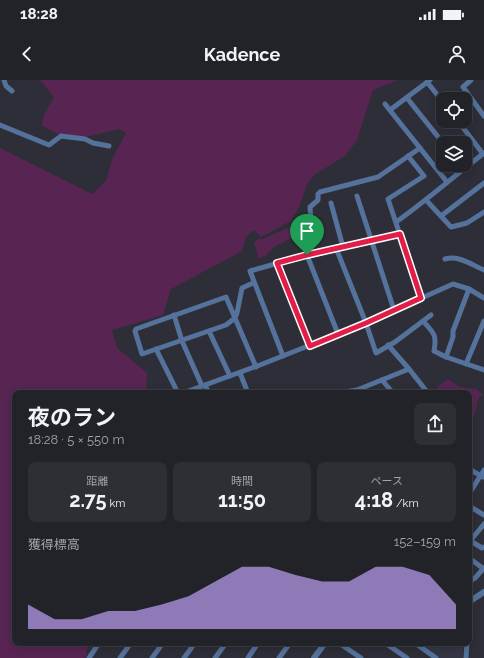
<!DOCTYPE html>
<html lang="ja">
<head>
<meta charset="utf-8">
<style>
  :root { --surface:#222229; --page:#2e2f35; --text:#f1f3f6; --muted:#a2a4a8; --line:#3f3f46; --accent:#bca0f2 }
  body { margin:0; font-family:Raleway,"Noto Sans JP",sans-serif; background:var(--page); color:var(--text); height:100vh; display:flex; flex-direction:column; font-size:15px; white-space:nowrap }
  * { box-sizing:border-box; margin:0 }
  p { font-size:13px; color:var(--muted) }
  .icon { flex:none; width:22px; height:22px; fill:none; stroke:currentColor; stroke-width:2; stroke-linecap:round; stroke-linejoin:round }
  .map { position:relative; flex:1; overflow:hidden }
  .sheet { position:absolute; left:12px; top:310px; width:460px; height:256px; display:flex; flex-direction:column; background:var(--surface); border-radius:8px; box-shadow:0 2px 10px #0003,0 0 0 1px var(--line) }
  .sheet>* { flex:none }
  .buttons { position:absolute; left:436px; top:12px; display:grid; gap:8px }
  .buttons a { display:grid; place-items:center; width:36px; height:36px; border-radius:8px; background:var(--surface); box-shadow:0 2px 10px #0003,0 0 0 1px var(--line); font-size:20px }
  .pin { position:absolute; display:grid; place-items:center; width:34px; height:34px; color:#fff; margin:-41px -17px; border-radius:50% 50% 50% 0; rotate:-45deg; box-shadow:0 0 4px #0007 }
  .pin .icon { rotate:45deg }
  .round { display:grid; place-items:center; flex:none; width:42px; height:42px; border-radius:8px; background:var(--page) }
  .summary { display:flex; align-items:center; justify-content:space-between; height:68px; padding:0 16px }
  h1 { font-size:22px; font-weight:700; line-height:30px }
  .stats { display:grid; grid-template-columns:repeat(3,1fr); gap:6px; height:68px; padding:4px 16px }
  .stats div { display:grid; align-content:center; border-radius:8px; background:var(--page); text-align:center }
  .stats b { font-size:20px; font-weight:700 }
  .stats small { font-size:11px; font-weight:400 }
  .stats p { font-size:11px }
  .chart { height:112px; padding:8px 16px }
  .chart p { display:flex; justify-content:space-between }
  .chart svg { width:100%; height:72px; margin-top:4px; fill:var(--accent); opacity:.7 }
  .status { display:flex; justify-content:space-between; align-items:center; height:28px; padding:0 20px; background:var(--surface); direction:ltr }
  .status svg { height:11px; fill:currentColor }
  header { display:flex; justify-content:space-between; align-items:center; height:52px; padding:0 16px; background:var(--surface); font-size:18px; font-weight:700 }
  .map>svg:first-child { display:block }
</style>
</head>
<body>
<div class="status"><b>18:28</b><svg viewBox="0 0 49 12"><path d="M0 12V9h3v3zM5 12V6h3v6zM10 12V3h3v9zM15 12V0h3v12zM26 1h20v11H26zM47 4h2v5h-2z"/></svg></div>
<header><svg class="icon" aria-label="back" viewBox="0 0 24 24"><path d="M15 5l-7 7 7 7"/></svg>Kadence<svg class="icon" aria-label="person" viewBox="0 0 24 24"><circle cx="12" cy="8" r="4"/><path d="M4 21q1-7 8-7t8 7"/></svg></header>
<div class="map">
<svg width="484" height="578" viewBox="0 0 484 578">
  <rect width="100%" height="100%" fill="#2d2e37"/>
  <path fill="#353645" d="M 417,563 L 464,563 L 463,578 L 439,578 Z"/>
  <g fill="#582553">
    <path d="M 40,0 L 397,0 L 373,10 L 357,60 L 345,76 L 315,94 L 307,105 L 300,125 L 291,141 L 261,157 L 254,150 L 246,157 L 242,171 L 171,209 L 163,235 L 112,250 L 117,268 L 147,293 L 146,313 L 15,313 L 15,563 L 88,563 L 86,578 L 0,578 L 0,68 L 92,114 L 106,101 L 113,77 L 126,53 L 119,49 L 81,58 L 59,54 L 42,46 L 43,37 L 54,17 Z"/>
    <path d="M 292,146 L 295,156 L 272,168 L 272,171 L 268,172 L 267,175 L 258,179 L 256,168 L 254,163 L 258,159 L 263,159 Z"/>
    <path d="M 448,299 L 460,307 L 476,309 L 482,314 L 482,315 L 478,319 C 477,324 477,329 475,333 C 472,341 467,343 471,352 L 469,358 L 469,313 L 438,313 L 437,307 Z"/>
  </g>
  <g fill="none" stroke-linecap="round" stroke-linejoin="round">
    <g stroke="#54729b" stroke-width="5">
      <path d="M 4,0 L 6,6 L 12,11"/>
      <path d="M 471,0 L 463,7 L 484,36"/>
      <path d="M 427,2 L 443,22"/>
      <path d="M 407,18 L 443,63"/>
      <path d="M 385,24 L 447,102"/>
      <path d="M 390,30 L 430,0"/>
      <path d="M 458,41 L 483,74"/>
      <path d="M 0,45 L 49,65 L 61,56 L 85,59 L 93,63 L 109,66"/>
      <path d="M 408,76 L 424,96 L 388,119 L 421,218"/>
      <path d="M 357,116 L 394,230"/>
      <path d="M 426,120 L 451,147 L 467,143 L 484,132"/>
      <path d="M 331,123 L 343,167"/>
      <path d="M 441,136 L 484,103"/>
      <path d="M 396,142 C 426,121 454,96 484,73"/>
      <path d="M 336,168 L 366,243 L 376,273 L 395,262 L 431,235"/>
      <path d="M 445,179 C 459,175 472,185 484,190"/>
      <path d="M 277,183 L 310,266"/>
      <path d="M 253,203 L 242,208 L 237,233 L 235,238 L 226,245 L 142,274 L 135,251 L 136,249 L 226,217 L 256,287"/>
      <path d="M 174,235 L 182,261 L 202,306"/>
      <path d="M 423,241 C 434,253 437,255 434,271 L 446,277 L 484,290"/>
      <path d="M 209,251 L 230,296"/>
      <path d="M 338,254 L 307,175 L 305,167 C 313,154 311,142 310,127 L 318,120 L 318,114 L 320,112 L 378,97 L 420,68"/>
      <path d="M 388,265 L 409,289"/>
      <path d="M 156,269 L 178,313"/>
      <path d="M 283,276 L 250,191 L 307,175 L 400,154"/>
      <path d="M 446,277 L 453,257 L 453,251 L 469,209"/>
      <path d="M 466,284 L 484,241"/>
      <path d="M 240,293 L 248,313"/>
      <path d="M 382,300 L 393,313"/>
      <path d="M 205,305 L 209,313"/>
      <path d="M 183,313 L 260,285 L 366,243 L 453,204 L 469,209 L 484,218"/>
      <path d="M 337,313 L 357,310 L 409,289 L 428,313"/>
      <path d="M 469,389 L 483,397"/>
      <path d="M 469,414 L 484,390"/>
      <path d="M 469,426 L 484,435"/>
      <path d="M 469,460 L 482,468 L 484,467"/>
      <path d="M 470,461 L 484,444"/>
      <path d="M 469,478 L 484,489"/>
      <path d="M 469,502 L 475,498 L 484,488"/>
      <path d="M 469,526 L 469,535"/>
      <path d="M 339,563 L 361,578"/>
      <path d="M 385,563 L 407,578"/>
      <path d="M 415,563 L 436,578"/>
      <path d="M 89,578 L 99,563"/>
      <path d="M 120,578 L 131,563"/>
      <path d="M 152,578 L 163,563"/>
      <path d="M 184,578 L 195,563"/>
      <path d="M 215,578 L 226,563"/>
      <path d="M 248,578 L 258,563"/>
      <path d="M 279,578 L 290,563"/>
      <path d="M 466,578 L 467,563"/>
    </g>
    <g stroke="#54729b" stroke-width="6">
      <path d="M 469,522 L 484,512"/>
      <path d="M 314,578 L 325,563"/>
    </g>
  </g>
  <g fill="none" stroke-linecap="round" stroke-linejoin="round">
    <defs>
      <path id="route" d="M 400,154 L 421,218 L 366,243 L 310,266 L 277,183 L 307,175 Z"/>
    </defs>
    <use href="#route" stroke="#fff" stroke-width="8"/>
    <use href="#route" stroke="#e11d48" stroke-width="5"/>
  </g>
</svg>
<div class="buttons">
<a><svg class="icon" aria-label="locate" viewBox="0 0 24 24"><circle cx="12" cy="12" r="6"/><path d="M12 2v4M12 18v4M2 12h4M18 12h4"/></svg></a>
<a><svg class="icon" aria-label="layers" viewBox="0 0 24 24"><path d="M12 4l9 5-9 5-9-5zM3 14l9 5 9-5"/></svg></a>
</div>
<div class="pin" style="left:307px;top:175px;background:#1e9e55"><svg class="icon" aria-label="arrive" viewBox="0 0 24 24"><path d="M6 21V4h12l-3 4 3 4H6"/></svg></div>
<section class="sheet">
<div class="summary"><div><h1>夜のラン</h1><p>18:28 · 5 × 550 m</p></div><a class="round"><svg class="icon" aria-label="share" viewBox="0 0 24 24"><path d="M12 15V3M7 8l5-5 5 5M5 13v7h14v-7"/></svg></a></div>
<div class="stats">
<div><p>距離</p><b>2.75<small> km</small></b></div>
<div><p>時間</p><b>11:50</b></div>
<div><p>ペース</p><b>4:18<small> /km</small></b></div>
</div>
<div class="chart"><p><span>獲得標高</span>152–159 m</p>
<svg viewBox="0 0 160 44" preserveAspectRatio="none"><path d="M0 44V29L10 38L20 38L30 33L40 33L50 29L60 24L70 15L80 6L90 6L100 11L110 15L120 15L130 6L140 6L150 11L160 29V44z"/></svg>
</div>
</section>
</div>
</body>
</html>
